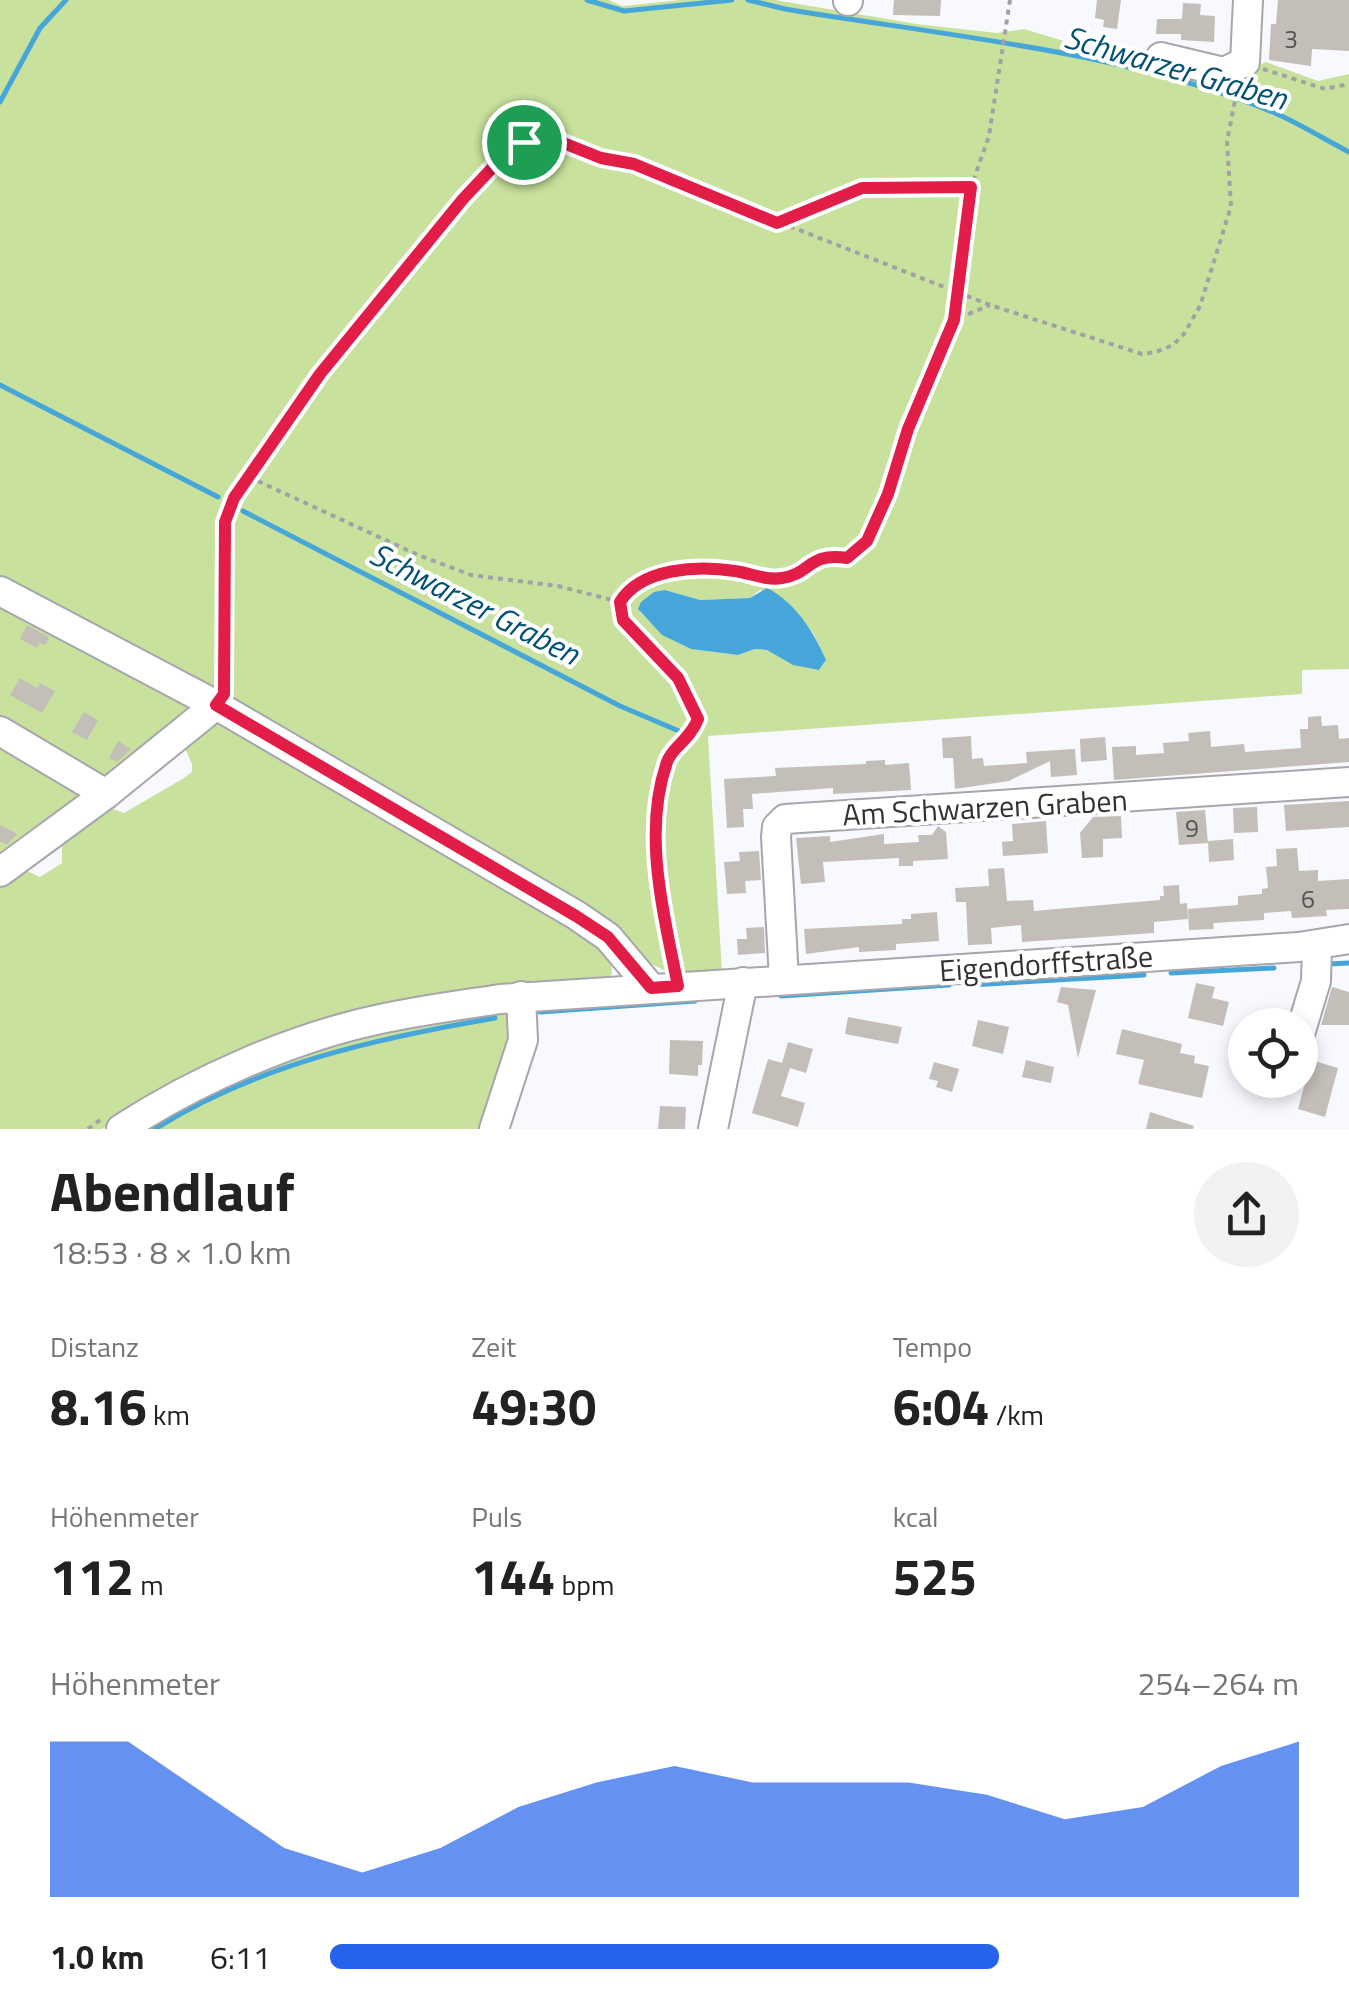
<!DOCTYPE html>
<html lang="de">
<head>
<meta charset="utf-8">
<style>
  :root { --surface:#fff; --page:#f2f2f2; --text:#222; --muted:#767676; --accent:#2563eb }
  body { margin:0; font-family:"Titillium Web",sans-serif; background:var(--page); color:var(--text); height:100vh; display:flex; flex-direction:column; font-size:38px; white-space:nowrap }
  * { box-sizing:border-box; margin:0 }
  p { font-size:32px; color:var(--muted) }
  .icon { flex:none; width:55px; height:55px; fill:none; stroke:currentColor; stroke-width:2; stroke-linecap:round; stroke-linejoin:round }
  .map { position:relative; height:1129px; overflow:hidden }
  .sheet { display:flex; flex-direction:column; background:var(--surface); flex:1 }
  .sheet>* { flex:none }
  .tools { position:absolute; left:1228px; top:1008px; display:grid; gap:20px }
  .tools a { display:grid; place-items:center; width:90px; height:90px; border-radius:50%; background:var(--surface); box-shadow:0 5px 15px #0003; font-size:50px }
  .pin { position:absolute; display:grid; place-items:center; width:85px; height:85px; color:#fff; margin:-42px; border:5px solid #fff; border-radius:50%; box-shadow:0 2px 10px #0007 }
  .round { display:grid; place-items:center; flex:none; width:105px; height:105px; border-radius:52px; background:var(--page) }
  .head { display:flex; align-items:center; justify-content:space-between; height:170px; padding:0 50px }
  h1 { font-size:55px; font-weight:700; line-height:75px }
  .stats { display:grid; grid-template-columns:repeat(3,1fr); gap:15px; height:170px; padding:10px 50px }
  .stats div { display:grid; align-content:center }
  .stats b { font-size:50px; font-weight:700 }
  .stats small { font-size:28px; font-weight:400 }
  .stats p { font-size:28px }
  .chart { height:280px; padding:20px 50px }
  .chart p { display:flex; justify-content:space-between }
  .chart svg { width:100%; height:180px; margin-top:10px; fill:var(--accent); opacity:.7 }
  ul { padding:0 50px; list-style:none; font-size:32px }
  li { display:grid; grid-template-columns:160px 120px 1fr; align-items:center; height:75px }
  li i { height:25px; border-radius:12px; background:var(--accent) }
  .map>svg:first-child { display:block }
</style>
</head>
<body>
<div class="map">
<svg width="1349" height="1129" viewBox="0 0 1349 1129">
  <rect width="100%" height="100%" fill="#f8f8ff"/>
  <g fill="#c8e19d" fill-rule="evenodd">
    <path d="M 0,0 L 609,0 L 622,6 L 681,0 L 775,0 L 916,24 L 997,33 L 1024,29 L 1213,86 L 1266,62 L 1318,81 L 1349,74 L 1349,669 L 1302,670 L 1302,694 L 708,736 L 722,973 L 678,977 L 645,961 L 0,584 ZM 665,590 L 700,600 L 750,598 L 760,590 C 792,603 816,627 825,662 L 819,670 L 793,664 L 767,650 L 755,649 L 738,655 L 691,649 L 663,635 L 640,612 Z"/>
    <path d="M 0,601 L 192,703 L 196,714 L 0,867 Z"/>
    <path d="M 221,719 L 584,931 L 610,954 L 612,974 L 606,979 L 384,1009 L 118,1118 L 102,1129 L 0,1129 L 0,880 L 18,867 L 40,877 L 62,863 L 62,841 L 109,807 L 124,813 L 184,778 L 192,772 L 192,764 L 184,746 L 207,723 Z"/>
    <path d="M 494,1011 L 509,1014 L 515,1038 L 486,1129 L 138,1129 L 244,1075 L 352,1037 Z"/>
  </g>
  <path fill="#47a6d9" d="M 767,588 C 795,602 814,632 826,660 L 819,670 L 793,665 L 767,650 L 755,649 L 738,655 L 691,649 L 662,635 L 638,609 L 641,602 L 654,592 L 665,590 L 700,600 L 750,598 Z"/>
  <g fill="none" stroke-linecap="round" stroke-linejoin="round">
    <g stroke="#47a6d9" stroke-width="5">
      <path d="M 587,0 L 624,11 L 732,0"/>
      <path d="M 748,0 L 785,9 C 940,35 1131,52 1275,113 C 1300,124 1324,139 1349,152"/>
      <path d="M 0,102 L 40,28 L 66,0"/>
      <path d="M 0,385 L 218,497"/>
      <path d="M 243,511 L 620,706 L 686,734"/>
      <path d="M 1328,964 L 1349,963"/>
      <path d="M 1171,973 L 1274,968"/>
      <path d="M 970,985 L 1144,975"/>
      <path d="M 781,996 L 949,985"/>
      <path d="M 540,1012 L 695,1001"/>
      <path d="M 155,1129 C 258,1064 378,1038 495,1018"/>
    </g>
  </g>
  <g fill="#c4beb9">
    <path d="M 894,0 L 941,0 L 940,16 L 893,15 Z"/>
    <path d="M 1097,0 L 1121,0 L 1117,29 L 1103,27 L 1104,20 L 1095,18 Z"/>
    <path d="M 1278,0 L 1349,0 L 1349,51 L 1312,49 L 1311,66 L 1269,60 L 1271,24 L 1276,24 Z"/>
    <path d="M 1183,3 L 1201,4 L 1200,15 L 1215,16 L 1214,42 L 1181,40 L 1181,34 L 1156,34 L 1157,19 L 1182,19 Z"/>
    <path d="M 27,625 L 49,637 L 45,645 L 40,643 L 37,648 L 20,639 Z"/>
    <path d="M 20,678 L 37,688 L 40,683 L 55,691 L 42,713 L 10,695 Z"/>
    <path d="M 84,712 L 98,720 L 87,740 L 72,732 Z"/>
    <path d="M 1321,716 L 1322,726 L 1338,725 L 1339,739 L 1349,738 L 1349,762 L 1114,780 L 1112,747 L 1136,746 L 1136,755 L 1164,753 L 1163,743 L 1189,741 L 1188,733 L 1210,731 L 1211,747 L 1244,744 L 1245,752 L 1301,748 L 1300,729 L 1308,729 L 1308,717 Z"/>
    <path d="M 971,736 L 972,759 L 983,758 L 984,766 L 1027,763 L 1026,752 L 1075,749 L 1077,775 L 1051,777 L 1050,761 L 1009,781 L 955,789 L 953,758 L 943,758 L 942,738 Z"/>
    <path d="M 1105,737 L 1107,760 L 1081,762 L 1080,739 Z"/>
    <path d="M 118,741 L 131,749 L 117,762 L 109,758 Z"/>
    <path d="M 885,760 L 885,765 L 909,763 L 911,790 L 833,794 L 833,788 L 752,794 L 753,809 L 743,809 L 744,827 L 727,828 L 724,779 L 776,776 L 775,768 L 866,764 L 866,761 Z"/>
    <path d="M 1349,801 L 1349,827 L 1286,831 L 1284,805 Z"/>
    <path d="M 1257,807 L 1258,832 L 1234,833 L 1233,808 Z"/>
    <path d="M 1205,810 L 1208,843 L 1179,845 L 1176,812 Z"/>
    <path d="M 1121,816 L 1122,838 L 1103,839 L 1103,857 L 1082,858 L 1080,833 L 1093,817 Z"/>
    <path d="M 1046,821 L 1048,853 L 1003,856 L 1002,842 L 1013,841 L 1012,824 Z"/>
    <path d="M 0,825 L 17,834 L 7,845 L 0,841 Z"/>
    <path d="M 938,826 L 946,832 L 948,859 L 913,861 L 913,866 L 899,866 L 899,858 L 823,862 L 825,882 L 801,884 L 796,838 L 830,836 L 830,842 L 884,834 L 884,844 L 919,842 L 918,835 L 932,835 Z"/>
    <path d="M 1233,839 L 1234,860 L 1209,862 L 1208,841 Z"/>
    <path d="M 1297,848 L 1299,871 L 1318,870 L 1318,881 L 1349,879 L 1349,909 L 1326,910 L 1327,916 L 1292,918 L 1291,911 L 1264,913 L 1264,920 L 1213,923 L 1214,929 L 1189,930 L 1188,909 L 1238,905 L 1238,896 L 1262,894 L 1262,889 L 1268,888 L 1266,867 L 1277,866 L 1276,849 Z"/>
    <path d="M 759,851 L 761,880 L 745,881 L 746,893 L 727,894 L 724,862 L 740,861 L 739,852 Z"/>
    <path d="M 1004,868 L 1007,901 L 1033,900 L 1034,911 L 1160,900 L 1160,896 L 1164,896 L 1163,886 L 1179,885 L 1180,904 L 1187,903 L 1188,919 L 1154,922 L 1154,933 L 1022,942 L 1021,925 L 991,928 L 992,944 L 968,945 L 966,902 L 956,902 L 955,888 L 989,886 L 988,869 Z"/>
    <path d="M 937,912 L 939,941 L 896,944 L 896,950 L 859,952 L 859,947 L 806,954 L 804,929 L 902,924 L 902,919 L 911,919 L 911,914 Z"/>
    <path d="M 764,927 L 765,953 L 738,955 L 737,939 L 747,939 L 746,928 Z"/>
    <path d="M 1196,983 L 1215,987 L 1212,998 L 1229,1002 L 1223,1026 L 1188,1018 Z"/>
    <path d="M 1061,987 L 1096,990 L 1078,1058 L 1068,1005 L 1057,1002 Z"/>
    <path d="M 1332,987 L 1349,992 L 1349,1025 L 1321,1025 Z"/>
    <path d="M 848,1017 L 902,1027 L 898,1044 L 845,1034 Z"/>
    <path d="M 978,1020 L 1009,1027 L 1003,1054 L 972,1046 Z"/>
    <path d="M 1122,1029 L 1182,1044 L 1180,1053 L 1195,1056 L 1194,1063 L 1209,1066 L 1202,1098 L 1138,1084 L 1144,1060 L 1116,1054 Z"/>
    <path d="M 670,1040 L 703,1041 L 702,1065 L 698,1065 L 698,1076 L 669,1074 Z"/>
    <path d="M 788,1042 L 813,1049 L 806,1073 L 790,1068 L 781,1096 L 805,1103 L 798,1127 L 752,1113 L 768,1059 L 782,1063 Z"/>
    <path d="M 1026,1060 L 1054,1067 L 1051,1083 L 1022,1077 Z"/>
    <path d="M 1311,1060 L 1338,1068 L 1325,1117 L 1298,1109 Z"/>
    <path d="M 934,1062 L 959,1069 L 952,1092 L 936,1087 L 938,1081 L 929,1079 Z"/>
    <path d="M 660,1106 L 686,1107 L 685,1129 L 658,1129 Z"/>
    <path d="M 1150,1112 L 1194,1126 L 1193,1129 L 1146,1129 Z"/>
  </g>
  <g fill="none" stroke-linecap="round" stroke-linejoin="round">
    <defs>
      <g id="minor">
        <path d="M 848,1 L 848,0"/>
        <path d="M 1161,57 L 1224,72 L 1245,62 L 1248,0"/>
        <path d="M 0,591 L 216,705 L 576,915 L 608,937 L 651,988"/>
        <path d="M 0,731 L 106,794"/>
        <path d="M 0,872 L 106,794 L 216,705"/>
        <path d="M 784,979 L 776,837 L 777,827 L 785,819 L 1349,782"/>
        <path d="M 1300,1034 L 1316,981 L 1317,945"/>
        <path d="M 121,1129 C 196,1080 296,1036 385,1018 C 423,1010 461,1005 500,999 L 1299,947 L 1349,939"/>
        <path d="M 494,1129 L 523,1040 L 521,996"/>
        <path d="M 713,1129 L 743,982"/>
      </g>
    </defs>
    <use href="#minor" stroke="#a6a6ac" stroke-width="32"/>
    <g stroke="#a1a1a6" stroke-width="4" stroke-dasharray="5 5" stroke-linecap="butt">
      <path d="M 1263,69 L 1325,89 L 1349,84"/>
      <path d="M 778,223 L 863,188 L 971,187"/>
      <path d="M 954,319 L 971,187 L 989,136 L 1010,0"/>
      <path d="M 249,477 L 418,555 L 471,575 L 558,586 L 620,602"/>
      <path d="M 224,684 L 225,522 L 234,498 L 319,374 L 463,199 L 509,150 L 525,142 L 561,142 L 601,158 L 634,165 L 990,305 L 1142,354 L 1156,352 L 1173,345 L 1184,334 L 1200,306 L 1220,242 L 1231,206 L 1227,141 L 1237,91"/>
      <path d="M 674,966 C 665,920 641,794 669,755 C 680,739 690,742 698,719 L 677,678 L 623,621 L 620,602 L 634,585 L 654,576 L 711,568 L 781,579 L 821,556 L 847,558 L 858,552 L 867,541 L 889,494 L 908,429 L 954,320 L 990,305"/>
      <path d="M 88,1129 L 100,1120"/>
    </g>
    <use href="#minor" stroke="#fff" stroke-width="28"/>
  </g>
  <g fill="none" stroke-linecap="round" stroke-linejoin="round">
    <defs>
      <path id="route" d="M 543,140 L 561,142 L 601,158 L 634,164 L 777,223 L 862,188 L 971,187 L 954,320 L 908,429 L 888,494 L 867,541 L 847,558 C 808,552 811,574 782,578 C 767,581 750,573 735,571 C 698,565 641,568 620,602 L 623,620 L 678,678 L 698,719 C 690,740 672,747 667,762 C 642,833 664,915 678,986 L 651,988 L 608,937 L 576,916 L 216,705 L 224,694 L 225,522 L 234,498 L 320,374 L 463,199 L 509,150 L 524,142 Z"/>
    </defs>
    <use href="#route" stroke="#fff" stroke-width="20"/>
    <use href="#route" stroke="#e11d48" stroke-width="12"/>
  </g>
  <g text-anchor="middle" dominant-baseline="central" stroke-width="8" stroke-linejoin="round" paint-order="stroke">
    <g font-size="25" fill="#565455">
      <text x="1291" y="39">3</text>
      <text x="1192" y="828">9</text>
      <text x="1308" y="899">6</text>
    </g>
    <g font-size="30" fill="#323134" stroke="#fff">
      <text transform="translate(985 807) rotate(-3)">Am Schwarzen Graben</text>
      <text transform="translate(1046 963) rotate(-4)">Eigendorffstraße</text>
    </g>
    <g font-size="32" font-style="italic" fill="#025274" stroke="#fff">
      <text transform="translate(1176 67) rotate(16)">Schwarzer Graben</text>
      <text transform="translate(475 603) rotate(27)">Schwarzer Graben</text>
    </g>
  </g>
</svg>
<div class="tools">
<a><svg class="icon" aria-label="locate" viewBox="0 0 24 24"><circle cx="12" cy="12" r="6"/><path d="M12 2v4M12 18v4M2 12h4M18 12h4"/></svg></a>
</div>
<div class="pin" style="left:524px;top:142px;background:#1e9e55"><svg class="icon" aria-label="arrive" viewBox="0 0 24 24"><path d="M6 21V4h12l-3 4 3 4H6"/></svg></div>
</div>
<section class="sheet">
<div class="head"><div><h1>Abendlauf</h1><p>18:53 · 8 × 1.0 km</p></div><a class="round"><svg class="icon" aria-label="share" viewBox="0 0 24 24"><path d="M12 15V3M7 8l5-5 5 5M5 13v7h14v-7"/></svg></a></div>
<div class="stats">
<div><p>Distanz</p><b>8.16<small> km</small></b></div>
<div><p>Zeit</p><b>49:30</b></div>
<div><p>Tempo</p><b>6:04<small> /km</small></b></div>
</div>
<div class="stats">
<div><p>Höhenmeter</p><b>112<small> m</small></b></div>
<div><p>Puls</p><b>144<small> bpm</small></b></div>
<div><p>kcal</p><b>525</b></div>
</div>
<div class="chart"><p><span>Höhenmeter</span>254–264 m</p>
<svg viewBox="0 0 160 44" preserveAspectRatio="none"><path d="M0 44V6L10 6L20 19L30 32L40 38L50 32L60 22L70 16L80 12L90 16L100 16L110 16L120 19L130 25L140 22L150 12L160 6V44z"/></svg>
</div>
<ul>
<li><b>1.0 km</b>6:11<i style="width:69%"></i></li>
</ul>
</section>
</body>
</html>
